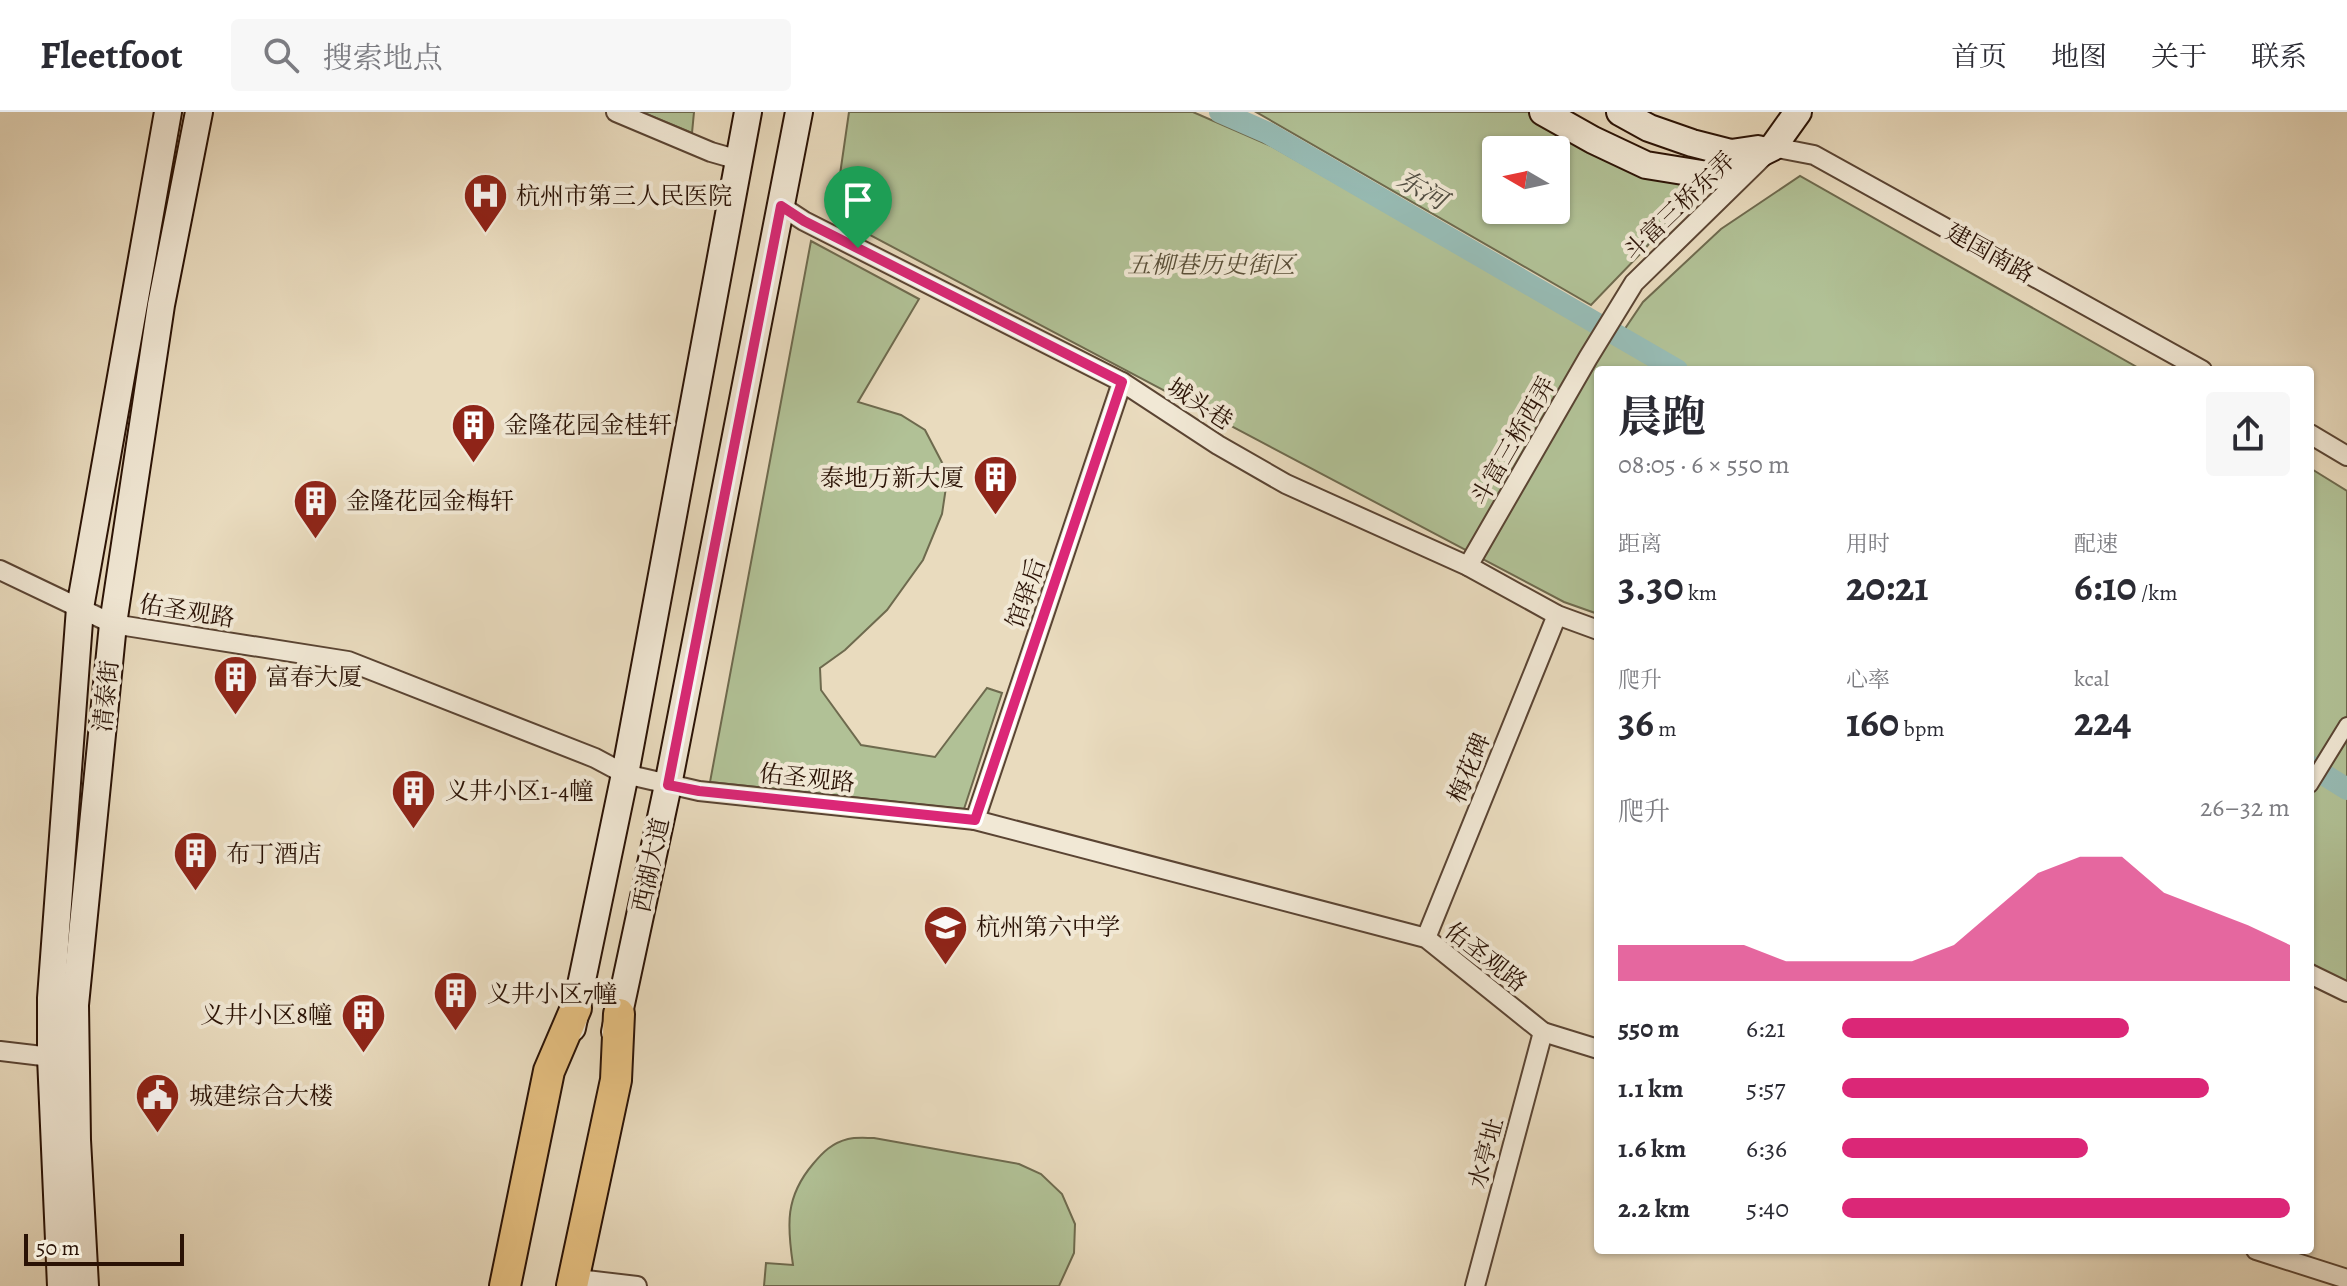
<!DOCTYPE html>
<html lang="zh">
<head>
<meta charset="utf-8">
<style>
  :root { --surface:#fff; --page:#f7f7f7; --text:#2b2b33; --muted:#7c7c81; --line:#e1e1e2; --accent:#db2777 }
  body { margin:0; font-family:Alegreya,"Noto Serif SC",serif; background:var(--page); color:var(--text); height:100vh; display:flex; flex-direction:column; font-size:30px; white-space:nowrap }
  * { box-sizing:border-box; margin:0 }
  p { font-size:26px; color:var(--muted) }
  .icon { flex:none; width:44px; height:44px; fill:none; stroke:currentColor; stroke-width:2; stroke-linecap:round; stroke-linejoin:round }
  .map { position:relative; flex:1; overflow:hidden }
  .drawer { position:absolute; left:1594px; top:254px; width:720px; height:888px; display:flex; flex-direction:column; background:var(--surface); border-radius:8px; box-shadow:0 2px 6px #0004 }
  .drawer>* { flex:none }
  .needle { width:52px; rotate:279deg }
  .tools { position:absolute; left:1482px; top:24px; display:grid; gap:16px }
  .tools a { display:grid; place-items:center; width:88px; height:88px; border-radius:8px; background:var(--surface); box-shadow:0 2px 6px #0004; font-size:40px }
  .scale { position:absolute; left:24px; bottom:20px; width:160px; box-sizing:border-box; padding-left:8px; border:4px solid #2a1205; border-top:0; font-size:22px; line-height:28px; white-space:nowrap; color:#2a1205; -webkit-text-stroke:6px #f1e8d5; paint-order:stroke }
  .pin { position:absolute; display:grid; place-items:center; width:68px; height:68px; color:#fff; margin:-82px -34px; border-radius:50% 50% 50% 0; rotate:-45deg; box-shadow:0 0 8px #0007 }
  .pin .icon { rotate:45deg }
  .round { display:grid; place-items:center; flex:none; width:84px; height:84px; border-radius:8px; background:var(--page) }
  .overview { display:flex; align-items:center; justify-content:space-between; height:136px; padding:0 24px }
  h1 { font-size:44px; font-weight:700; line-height:60px }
  .stats { display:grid; grid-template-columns:repeat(3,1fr); gap:12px; height:136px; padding:8px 24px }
  .stats div { display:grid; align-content:center }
  .stats b { font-size:40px; font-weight:700 }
  .stats small { font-size:22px; font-weight:400 }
  .stats p { font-size:22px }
  .chart { height:224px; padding:16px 24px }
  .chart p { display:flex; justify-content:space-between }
  .chart svg { width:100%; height:144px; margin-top:8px; fill:var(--accent); opacity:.7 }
  ul { padding:0 24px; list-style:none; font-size:26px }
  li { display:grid; grid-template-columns:128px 96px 1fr; align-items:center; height:60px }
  li i { height:20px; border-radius:10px; background:var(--accent) }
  header { display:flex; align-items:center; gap:48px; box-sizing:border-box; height:112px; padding:0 40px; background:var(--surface); border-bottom:2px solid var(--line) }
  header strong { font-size:38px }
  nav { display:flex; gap:44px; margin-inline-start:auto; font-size:28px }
  .search { width:560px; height:72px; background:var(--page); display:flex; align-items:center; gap:20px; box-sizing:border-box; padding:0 28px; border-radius:8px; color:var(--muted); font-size:30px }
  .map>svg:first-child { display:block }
</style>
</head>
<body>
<header>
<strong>Fleetfoot</strong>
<div class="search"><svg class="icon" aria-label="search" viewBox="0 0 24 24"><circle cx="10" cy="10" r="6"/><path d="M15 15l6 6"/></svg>搜索地点</div>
<nav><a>首页</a><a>地图</a><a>关于</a><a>联系</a></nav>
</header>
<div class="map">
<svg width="2347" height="1174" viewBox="0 0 2347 1174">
  <rect width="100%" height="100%" fill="#e9dbbe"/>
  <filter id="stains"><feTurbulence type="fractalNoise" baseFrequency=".0025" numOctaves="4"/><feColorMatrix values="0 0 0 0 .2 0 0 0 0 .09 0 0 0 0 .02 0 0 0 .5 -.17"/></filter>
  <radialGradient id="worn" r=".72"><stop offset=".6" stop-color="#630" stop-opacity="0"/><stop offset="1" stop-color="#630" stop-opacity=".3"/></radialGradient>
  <g fill="#b1c196" stroke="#6e6a4e" stroke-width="2" fill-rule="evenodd">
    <path d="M 642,0 L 694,0 L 692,21 Z"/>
    <path d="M 849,0 L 1193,0 L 1271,34 L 1616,230 L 1643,190 L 1721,117 L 1800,64 L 2142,258 L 1598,258 L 1598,502 L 1564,490 L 834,104 Z"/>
    <path d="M 1256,0 L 1564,0 L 1702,69 L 1643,139 L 1591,193 ZM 1496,38 L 1556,38 L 1556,98 L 1496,98 Z"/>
    <path d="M 811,129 L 919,187 L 858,290 L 901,303 L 925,318 L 948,362 L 942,402 L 923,448 L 887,498 L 845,538 L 820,556 L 821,578 L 861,633 L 935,645 L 987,576 L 1002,581 L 964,697 L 710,670 Z"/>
    <path d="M 2310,356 L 2347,379 L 2347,874 L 2310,850 Z"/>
    <path d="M 874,1026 L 1019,1052 L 1041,1062 L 1062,1082 L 1075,1112 L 1074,1141 L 1059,1174 L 764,1174 L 766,1151 L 793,1153 C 787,1113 785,1085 813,1052 C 823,1040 832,1031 848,1027 C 856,1025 866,1026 874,1026 Z"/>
  </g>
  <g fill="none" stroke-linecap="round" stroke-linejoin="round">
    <g stroke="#97bbb4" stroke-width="22">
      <path d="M 1220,0 L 1268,21 L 1677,258"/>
      <path d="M 2310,654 L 2347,677"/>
    </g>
    <defs>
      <path id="pedestrian" d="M 2310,673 L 2347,613"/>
      <g id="minor">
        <path d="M 616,0 L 711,40 L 739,48"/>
        <path d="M 781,94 L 804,109 L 1122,270 L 1218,333 L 1286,372 L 1468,454 L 1557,503 L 1598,518"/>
        <path d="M 2310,322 L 2347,344"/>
        <path d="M 1468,454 L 1588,246 L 1634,171 L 1773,35 L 1814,43 L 2202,258"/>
        <path d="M 0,458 L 113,512 L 348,549 L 595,646 L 625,662 L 699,679 L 975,708 L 1426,826 L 1543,920 L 1598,937"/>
        <path d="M 975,708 L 1122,270"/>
        <path d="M 1426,826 L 1557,503"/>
        <path d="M 2310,862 L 2347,880"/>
        <path d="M 0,939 L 51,945"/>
        <path d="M 2256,1138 L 2347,1167"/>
        <path d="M 586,1168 L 637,1174"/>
        <path d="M 1475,1174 L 1543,920"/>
      </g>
      <g id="secondary">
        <path d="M 1543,0 L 1593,28 L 1646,53 L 1714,64 L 1773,35 L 1798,0"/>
        <path d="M 1620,0 L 1649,16 L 1692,31 L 1731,41 L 1758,37"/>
        <path d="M 572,916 L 625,662 L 748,0"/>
        <path d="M 615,920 L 668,673 L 799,0"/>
        <path d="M 61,1174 L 51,945 L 51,886 L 80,496 L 168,0"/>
        <path d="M 85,1174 L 77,1028 L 75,893 L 113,512 L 161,193 L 199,0"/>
      </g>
      <g id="trunk">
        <path d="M 505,1174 L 549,959 L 576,896"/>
        <path d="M 572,1174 L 616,968 L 619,902"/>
      </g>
    </defs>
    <use href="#pedestrian" stroke="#5a4433" stroke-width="18"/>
    <use href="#minor" stroke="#5a4433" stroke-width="22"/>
    <use href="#secondary" stroke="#2a1205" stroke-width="30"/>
    <use href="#trunk" stroke="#2a1205" stroke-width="34"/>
    <use href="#pedestrian" stroke="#f1e8d5" stroke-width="14"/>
    <use href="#minor" stroke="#f1e8d5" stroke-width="18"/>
    <use href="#secondary" stroke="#f1e8d5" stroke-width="26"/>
    <use href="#trunk" stroke="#e4be7f" stroke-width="30"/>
  </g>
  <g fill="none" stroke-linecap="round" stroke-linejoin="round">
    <defs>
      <path id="route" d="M 781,94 L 804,109 L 1122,270 L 975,708 L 699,679 L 668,673 Z"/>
    </defs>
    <use href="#route" stroke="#fff" stroke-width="16"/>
    <use href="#route" stroke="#db2777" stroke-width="10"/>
  </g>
  <defs>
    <symbol id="hospital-pin" viewBox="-11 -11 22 30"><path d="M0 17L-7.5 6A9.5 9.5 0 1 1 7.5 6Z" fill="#8f2418" stroke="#f1e8d5"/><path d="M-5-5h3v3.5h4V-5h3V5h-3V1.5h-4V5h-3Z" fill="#fff"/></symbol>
    <symbol id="building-pin" viewBox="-11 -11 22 30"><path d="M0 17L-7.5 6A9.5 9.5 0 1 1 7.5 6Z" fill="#8f2418" stroke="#f1e8d5"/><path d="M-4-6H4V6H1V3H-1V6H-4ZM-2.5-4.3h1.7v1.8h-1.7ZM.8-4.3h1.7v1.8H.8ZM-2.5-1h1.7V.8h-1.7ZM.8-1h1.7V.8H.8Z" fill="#fff"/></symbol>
    <symbol id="school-pin" viewBox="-11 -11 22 30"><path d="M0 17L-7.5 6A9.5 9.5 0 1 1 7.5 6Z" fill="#8f2418" stroke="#f1e8d5"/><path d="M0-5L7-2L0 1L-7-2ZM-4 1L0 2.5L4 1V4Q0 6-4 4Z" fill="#fff"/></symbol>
    <symbol id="civic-pin" viewBox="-11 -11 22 30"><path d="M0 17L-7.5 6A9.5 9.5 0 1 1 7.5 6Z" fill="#8f2418" stroke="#f1e8d5"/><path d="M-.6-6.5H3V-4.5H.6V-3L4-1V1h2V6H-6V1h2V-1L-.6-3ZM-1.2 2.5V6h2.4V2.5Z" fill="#fff"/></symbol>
  </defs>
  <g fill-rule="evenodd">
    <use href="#hospital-pin" x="460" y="58" width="51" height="69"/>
    <use href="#building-pin" x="448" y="288" width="51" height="69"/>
    <use href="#building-pin" x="970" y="340" width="51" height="69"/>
    <use href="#building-pin" x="290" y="364" width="51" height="69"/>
    <use href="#building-pin" x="210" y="540" width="51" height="69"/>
    <use href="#building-pin" x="388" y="654" width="51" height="69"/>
    <use href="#building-pin" x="170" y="716" width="51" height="69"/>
    <use href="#school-pin" x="920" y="790" width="51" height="69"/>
    <use href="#building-pin" x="430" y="856" width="51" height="69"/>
    <use href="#building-pin" x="338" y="878" width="51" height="69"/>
    <use href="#civic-pin" x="132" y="958" width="51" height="69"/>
  </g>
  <g text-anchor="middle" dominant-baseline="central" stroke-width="8" stroke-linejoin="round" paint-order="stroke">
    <g font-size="24" fill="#2a1205" stroke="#f1e8d5" text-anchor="start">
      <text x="516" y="84">杭州市第三人民医院</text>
      <text x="504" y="313">金隆花园金桂轩</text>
      <text x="964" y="366" text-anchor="end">泰地万新大厦</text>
      <text x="346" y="389">金隆花园金梅轩</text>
      <text x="266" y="565">富春大厦</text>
      <text x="445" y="679">义井小区1-4幢</text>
      <text x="226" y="742">布丁酒店</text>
      <text x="976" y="815">杭州第六中学</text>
      <text x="487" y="882">义井小区7幢</text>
      <text x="332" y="903" text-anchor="end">义井小区8幢</text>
      <text x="189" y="984">城建综合大楼</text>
    </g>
    <g font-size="24" fill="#2a1205" stroke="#f1e8d5">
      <text transform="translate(1679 94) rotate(-44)">斗富三桥东弄</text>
      <text transform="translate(1990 141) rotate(29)">建国南路</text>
      <text transform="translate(1200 292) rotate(33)">城头巷</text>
      <text transform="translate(1513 329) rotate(-60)">斗富三桥西弄</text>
      <text transform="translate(1026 481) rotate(-71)">馆驿后</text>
      <text transform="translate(187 499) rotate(9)">佑圣观路</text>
      <text transform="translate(106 584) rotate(-84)">清泰街</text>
      <text transform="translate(1469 656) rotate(-68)">梅花碑</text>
      <text transform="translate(807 666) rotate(6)">佑圣观路</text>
      <text transform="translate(651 753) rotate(-78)">西湖大道</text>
      <text transform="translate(1486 845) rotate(38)">佑圣观路</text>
      <text transform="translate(1486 1041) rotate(-75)">水亭址</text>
    </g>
    <g font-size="24" font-style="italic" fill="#594f38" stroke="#f1e8d5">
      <text x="1211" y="153">五柳巷历史街区</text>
    </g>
    <g font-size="26" font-style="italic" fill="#504d42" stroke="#f1e8d5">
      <text transform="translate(1422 78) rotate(30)">东河</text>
    </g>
  </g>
  <rect width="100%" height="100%" filter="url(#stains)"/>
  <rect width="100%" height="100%" fill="url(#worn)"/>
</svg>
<div class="tools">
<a><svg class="needle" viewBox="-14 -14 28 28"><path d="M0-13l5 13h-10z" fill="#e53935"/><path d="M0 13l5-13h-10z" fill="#7c7c81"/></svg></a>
</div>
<div class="scale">50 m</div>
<div class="pin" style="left:858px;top:136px;background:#1e9e55"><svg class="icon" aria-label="arrive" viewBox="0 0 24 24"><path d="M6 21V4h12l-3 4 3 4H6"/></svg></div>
<section class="drawer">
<div class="overview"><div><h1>晨跑</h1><p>08:05 · 6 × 550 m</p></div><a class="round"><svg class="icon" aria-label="share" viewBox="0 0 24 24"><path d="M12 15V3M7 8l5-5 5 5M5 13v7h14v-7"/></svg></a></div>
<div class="stats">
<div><p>距离</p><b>3.30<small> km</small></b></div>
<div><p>用时</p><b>20:21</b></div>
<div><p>配速</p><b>6:10<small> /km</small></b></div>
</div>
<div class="stats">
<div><p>爬升</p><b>36<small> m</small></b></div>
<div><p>心率</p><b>160<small> bpm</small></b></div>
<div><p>kcal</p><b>224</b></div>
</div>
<div class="chart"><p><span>爬升</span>26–32 m</p>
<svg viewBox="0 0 160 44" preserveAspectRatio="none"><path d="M0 44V33L10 33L20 33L30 33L40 38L50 38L60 38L70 38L80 33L90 22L100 11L110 6L120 6L130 17L140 22L150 27L160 33V44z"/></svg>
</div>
<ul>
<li><b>550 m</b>6:21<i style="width:64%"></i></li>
<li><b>1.1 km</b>5:57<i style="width:82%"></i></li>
<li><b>1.6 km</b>6:36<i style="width:55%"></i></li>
<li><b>2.2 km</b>5:40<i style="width:100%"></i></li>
</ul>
</section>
</div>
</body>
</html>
